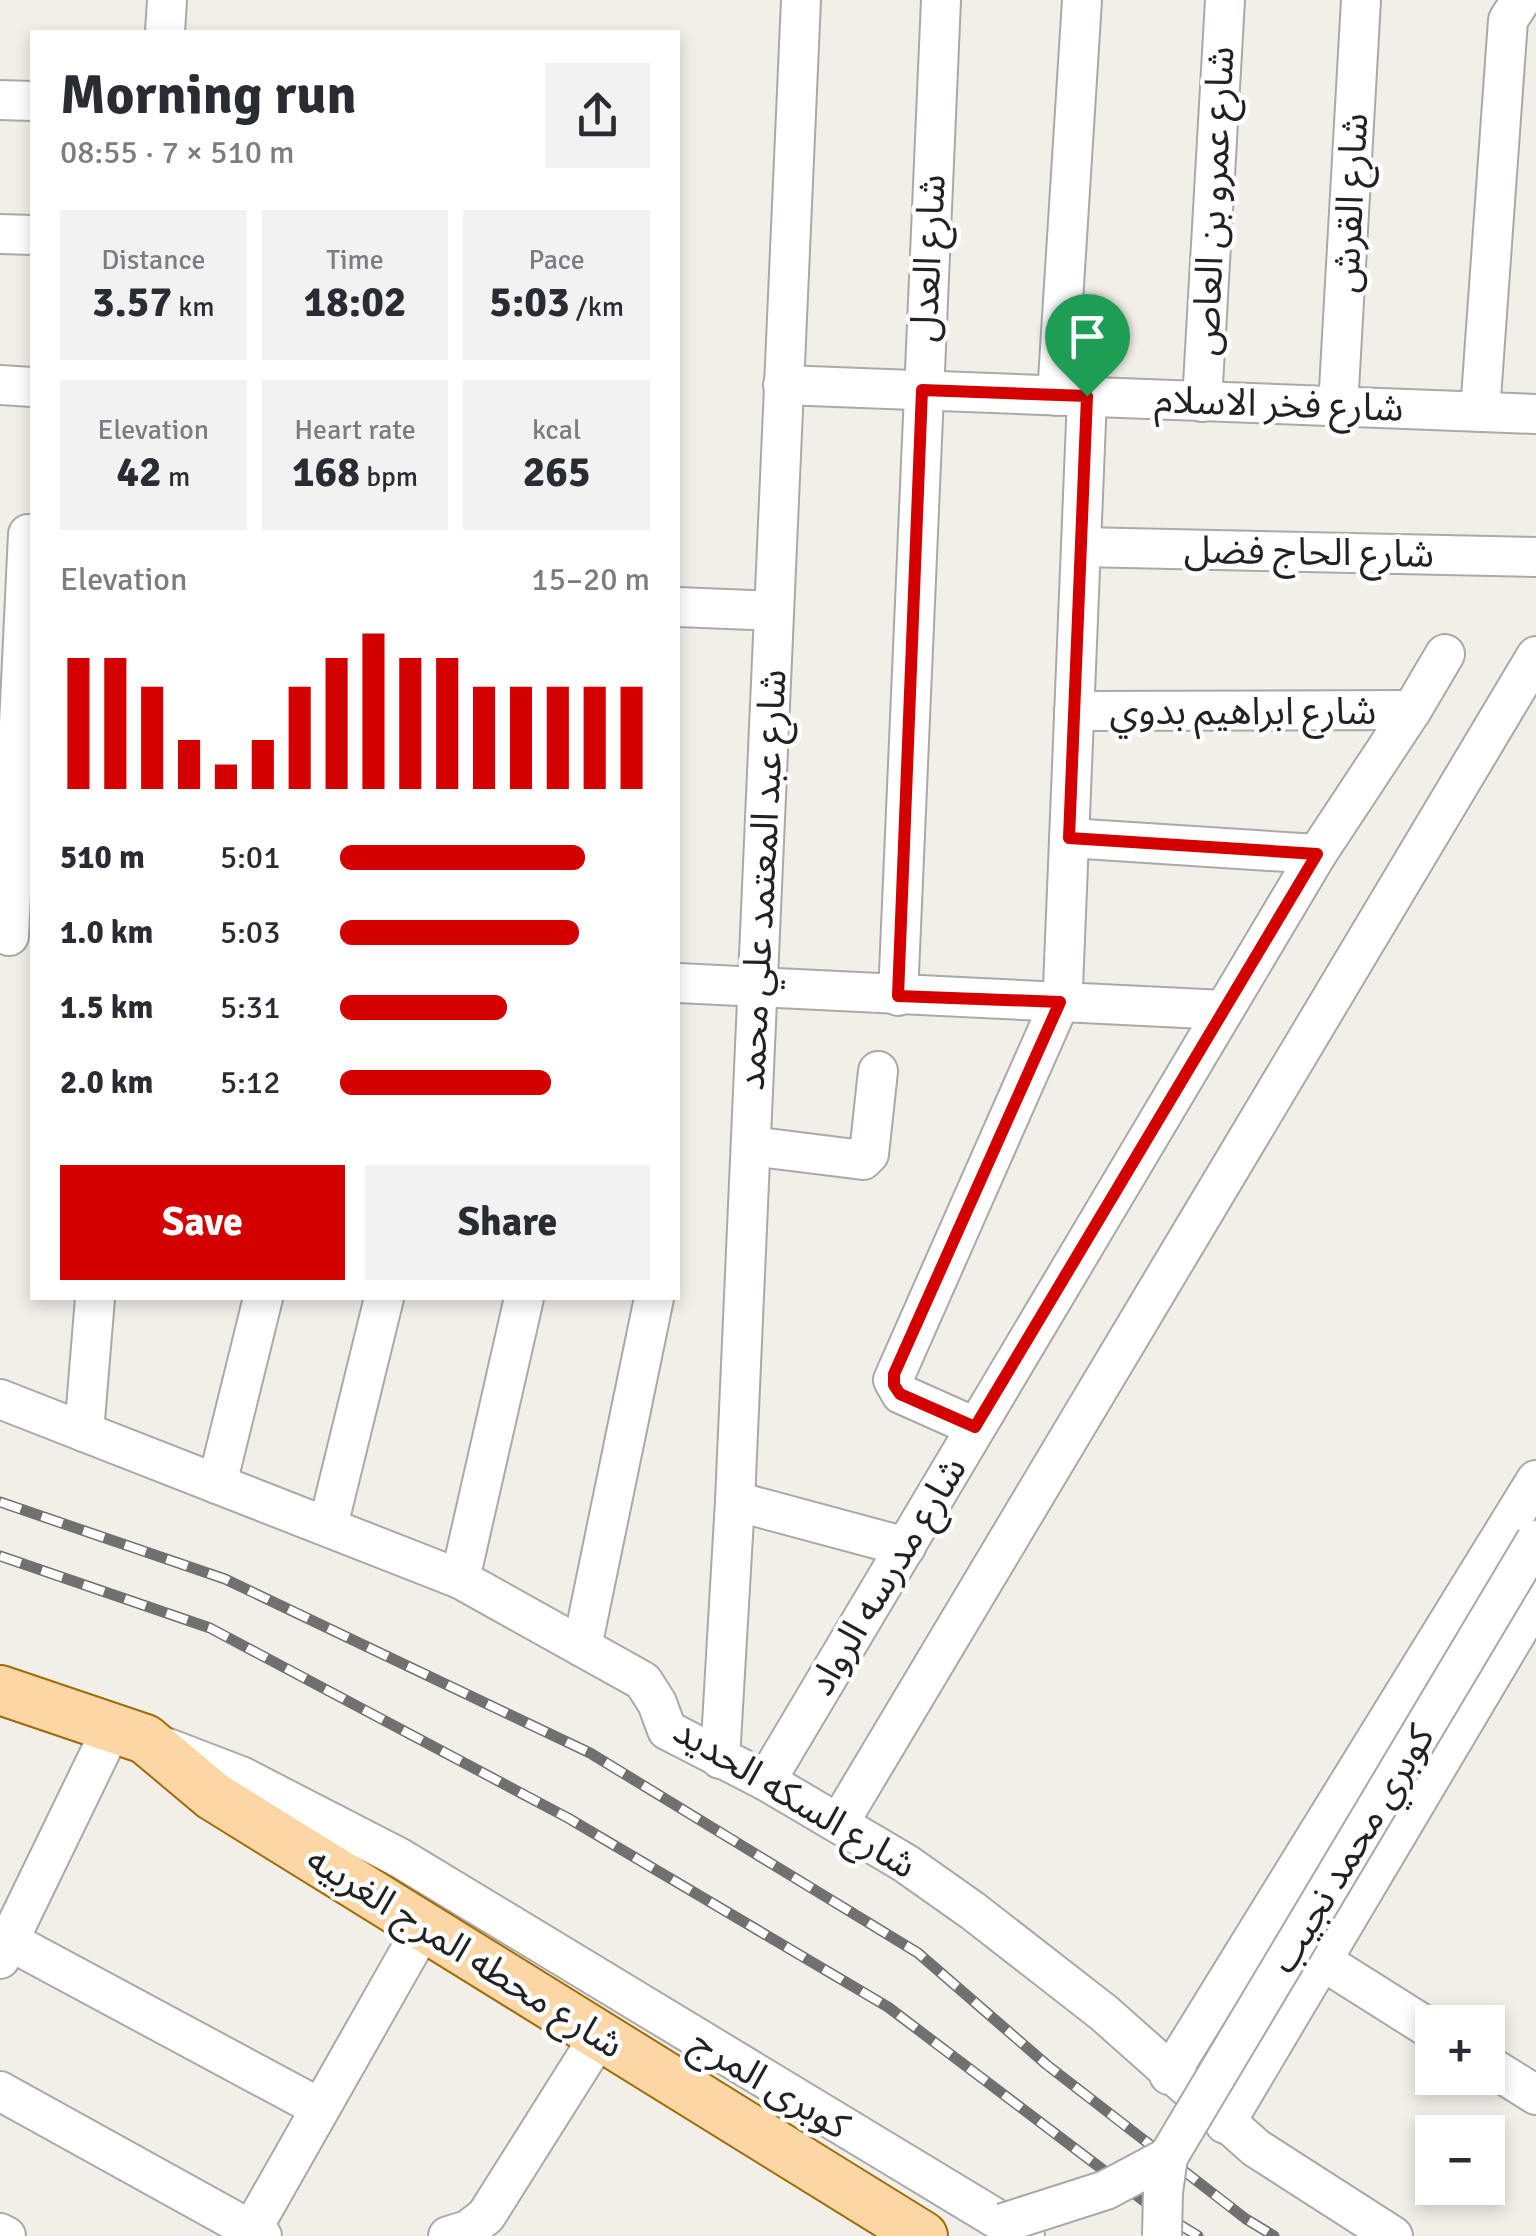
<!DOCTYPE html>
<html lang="en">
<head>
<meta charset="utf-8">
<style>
  :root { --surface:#fff; --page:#f2f2f3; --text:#2b2b33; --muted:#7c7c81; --accent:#d40000 }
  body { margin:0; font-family:Signika,"Noto Sans Arabic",sans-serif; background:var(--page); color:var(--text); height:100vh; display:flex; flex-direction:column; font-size:38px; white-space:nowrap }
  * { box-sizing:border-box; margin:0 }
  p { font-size:32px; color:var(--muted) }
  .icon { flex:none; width:55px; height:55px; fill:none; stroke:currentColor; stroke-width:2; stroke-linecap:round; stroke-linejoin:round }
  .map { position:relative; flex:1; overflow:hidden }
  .drawer { position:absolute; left:30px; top:30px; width:650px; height:1270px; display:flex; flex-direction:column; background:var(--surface); border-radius:0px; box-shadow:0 5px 15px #0003 }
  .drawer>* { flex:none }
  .controls { position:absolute; left:1415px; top:2005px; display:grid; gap:20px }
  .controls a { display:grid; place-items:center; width:90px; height:90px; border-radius:0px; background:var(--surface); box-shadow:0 5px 15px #0003; font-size:50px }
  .pin { position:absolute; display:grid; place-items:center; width:85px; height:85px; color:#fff; margin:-102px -42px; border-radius:50% 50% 50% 0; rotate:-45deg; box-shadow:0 0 10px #0007 }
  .pin .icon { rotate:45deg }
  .round { display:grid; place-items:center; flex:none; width:105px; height:105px; border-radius:0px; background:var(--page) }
  .headline { display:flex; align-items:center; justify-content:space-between; height:170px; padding:0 30px }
  h1 { font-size:55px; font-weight:700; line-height:75px }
  .stats { display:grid; grid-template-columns:repeat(3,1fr); gap:15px; height:170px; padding:10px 30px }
  .stats div { display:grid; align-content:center; border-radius:0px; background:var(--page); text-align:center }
  .stats b { font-size:42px; font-weight:700 }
  .stats small { font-size:28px; font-weight:400 }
  .stats p { font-size:28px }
  .chart { height:280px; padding:20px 30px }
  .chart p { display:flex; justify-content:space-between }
  .chart svg { width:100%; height:180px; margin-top:10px; stroke:var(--accent); stroke-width:6 }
  .primary-button { display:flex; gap:20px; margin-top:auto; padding:20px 30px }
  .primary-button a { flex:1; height:115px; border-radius:0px; background:var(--accent); color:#fff; font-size:40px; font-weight:700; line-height:115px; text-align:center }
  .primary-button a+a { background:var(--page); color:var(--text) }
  ul { padding:0 30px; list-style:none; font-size:32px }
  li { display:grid; grid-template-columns:160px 120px 1fr; align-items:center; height:75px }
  li i { height:25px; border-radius:12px; background:var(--accent) }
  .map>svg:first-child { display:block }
</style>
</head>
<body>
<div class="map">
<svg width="1536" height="2236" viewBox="0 0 1536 2236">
  <rect width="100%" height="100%" fill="#f2efe9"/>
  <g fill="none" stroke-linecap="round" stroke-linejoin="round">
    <defs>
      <g id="minor">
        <path d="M 165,32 L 167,0"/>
        <path d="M 0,100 L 32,101"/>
        <path d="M 0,234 L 32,235"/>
        <path d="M 0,385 L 32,387"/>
        <path d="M 783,385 L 1536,414"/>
        <path d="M 1057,396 L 1082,0"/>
        <path d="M 1202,402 L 1225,0"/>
        <path d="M 1338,407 L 1361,0"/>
        <path d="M 1480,412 L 1508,20 L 1521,0"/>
        <path d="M 1081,547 L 1536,557"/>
        <path d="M 678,607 L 774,611"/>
        <path d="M 1074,711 L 1412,710"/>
        <path d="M 1069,838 L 1317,854"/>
        <path d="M 9,936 L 28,534"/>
        <path d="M 678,983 L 1224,1010"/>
        <path d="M 898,996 L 941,0"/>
        <path d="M 751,1146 L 863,1160 L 869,1154 L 878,1071"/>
        <path d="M 0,1399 L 460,1579 L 643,1681 L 657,1703 L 667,1730 L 766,1781 L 905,1863 L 973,1911 L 1104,2013 L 1256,2148 L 1393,2236"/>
        <path d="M 975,1427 L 901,1394 L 893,1380 L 1060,1002 L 1063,988 L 1087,397"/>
        <path d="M 84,1432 L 95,1298"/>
        <path d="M 217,1484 L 263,1298"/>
        <path d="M 735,1501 L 906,1547"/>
        <path d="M 328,1526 L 384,1298"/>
        <path d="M 460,1579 L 524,1298"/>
        <path d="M 582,1647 L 654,1298"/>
        <path d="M 168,1748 L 241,1776 L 400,1858 L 1025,2236"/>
        <path d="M 720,1759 L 735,1501 L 801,0"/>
        <path d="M 766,1781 L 1317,854 L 1412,710 L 1445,654"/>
        <path d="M 839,1823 L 1536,656"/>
        <path d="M 0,1936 L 320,2108"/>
        <path d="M 0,1959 L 112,1728"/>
        <path d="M 1321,1960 L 1432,2030"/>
        <path d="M 1488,2065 L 1536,2095"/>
        <path d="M 1169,2075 L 1536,1480"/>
        <path d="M 0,2091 L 262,2236"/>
        <path d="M 1225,2124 L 1536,1600"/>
        <path d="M 0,2233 L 6,2236"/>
        <path d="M 248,2236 L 424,1926"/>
        <path d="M 448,2236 L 468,2230 L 486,2216 L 600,2035"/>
      </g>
      <path id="major" d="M 0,1690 L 145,1739 L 213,1796 L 923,2236"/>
    </defs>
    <use href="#minor" stroke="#a9a9a9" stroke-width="42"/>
    <use href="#major" stroke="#a06b00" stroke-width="52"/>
    <use href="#minor" stroke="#fff" stroke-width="38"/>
    <use href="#major" stroke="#fcd6a4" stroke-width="48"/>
    <defs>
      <g id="rail">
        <path d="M 0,1502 L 225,1579 L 590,1753 L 918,1953 L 1047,2065 L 1246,2219 L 1274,2236"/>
        <path d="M 0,1556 L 210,1628 L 568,1818 L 888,2007 L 1156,2210 L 1198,2236"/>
      </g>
    </defs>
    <use href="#rail" stroke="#707070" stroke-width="11"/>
    <use href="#rail" stroke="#fff" stroke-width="8" stroke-dasharray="22" stroke-linecap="butt"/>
    <defs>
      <g id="minor-bridge">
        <path d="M 1003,2223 L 1106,2190 L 1168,2157"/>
        <path d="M 1162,2236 L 1163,2192 L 1168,2157 L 1536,1540"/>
      </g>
    </defs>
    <use href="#minor-bridge" stroke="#a9a9a9" stroke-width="42" stroke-linecap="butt"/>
    <use href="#minor-bridge" stroke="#fff" stroke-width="38"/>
  </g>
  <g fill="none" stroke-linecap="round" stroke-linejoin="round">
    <defs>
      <path id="route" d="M 922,390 L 1087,396 L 1069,838 L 1317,854 L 975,1427 L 900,1394 L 894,1385 L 894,1374 L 1060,1002 L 898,996 Z"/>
    </defs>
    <use href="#route" stroke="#fff" stroke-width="20"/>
    <use href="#route" stroke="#d40000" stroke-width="12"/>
  </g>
  <g text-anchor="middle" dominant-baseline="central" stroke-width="9" stroke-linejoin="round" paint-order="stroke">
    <g font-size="38" fill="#222" stroke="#fff">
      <text transform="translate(1213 201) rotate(-87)">شارع عمرو بن العاص</text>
      <text transform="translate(1350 203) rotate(-87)">شارع القرش</text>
      <text transform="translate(928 258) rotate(-87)">شارع العدل</text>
      <text transform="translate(1279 404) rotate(2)">شارع فخر الاسلام</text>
      <text transform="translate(1309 552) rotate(1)">شارع الحاج فضل</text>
      <text x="1243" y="711">شارع ابراهيم بدوي</text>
      <text transform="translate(762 880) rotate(-87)">شارع عبد المعتمد علي محمد</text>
      <text transform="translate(887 1576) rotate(-59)">شارع مدرسه الرواد</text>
      <text transform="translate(795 1798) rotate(31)">شارع السكه الحديد</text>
      <text transform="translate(1352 1849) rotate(-59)">كوبري محمد نجيب</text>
      <text transform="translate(465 1952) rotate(32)">شارع محطه المرج الغربيه</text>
      <text transform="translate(770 2084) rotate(31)">كوبرى المرج</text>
    </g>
  </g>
</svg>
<div class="controls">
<a>+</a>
<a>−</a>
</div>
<div class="pin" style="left:1087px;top:396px;background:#1e9e55"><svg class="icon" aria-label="arrive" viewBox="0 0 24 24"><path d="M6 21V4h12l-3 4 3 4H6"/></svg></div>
<section class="drawer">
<div class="headline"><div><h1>Morning run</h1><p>08:55 · 7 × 510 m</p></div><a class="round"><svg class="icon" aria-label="share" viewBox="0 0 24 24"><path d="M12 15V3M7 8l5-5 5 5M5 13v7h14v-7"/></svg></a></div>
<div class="stats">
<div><p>Distance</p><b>3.57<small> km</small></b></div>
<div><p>Time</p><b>18:02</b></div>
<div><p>Pace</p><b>5:03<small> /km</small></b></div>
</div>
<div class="stats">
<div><p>Elevation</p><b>42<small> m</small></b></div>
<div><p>Heart rate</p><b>168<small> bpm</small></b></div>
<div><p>kcal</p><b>265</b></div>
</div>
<div class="chart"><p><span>Elevation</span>15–20 m</p>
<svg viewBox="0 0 160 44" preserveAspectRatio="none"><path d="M5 44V12M15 44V12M25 44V19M35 44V32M45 44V38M55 44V32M65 44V19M75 44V12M85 44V6M95 44V12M105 44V12M115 44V19M125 44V19M135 44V19M145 44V19M155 44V19"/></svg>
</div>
<ul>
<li><b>510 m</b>5:01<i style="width:79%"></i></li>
<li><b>1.0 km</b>5:03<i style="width:77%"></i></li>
<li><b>1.5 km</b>5:31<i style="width:54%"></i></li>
<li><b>2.0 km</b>5:12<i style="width:68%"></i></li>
</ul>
<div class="primary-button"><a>Save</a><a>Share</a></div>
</section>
</div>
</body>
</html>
